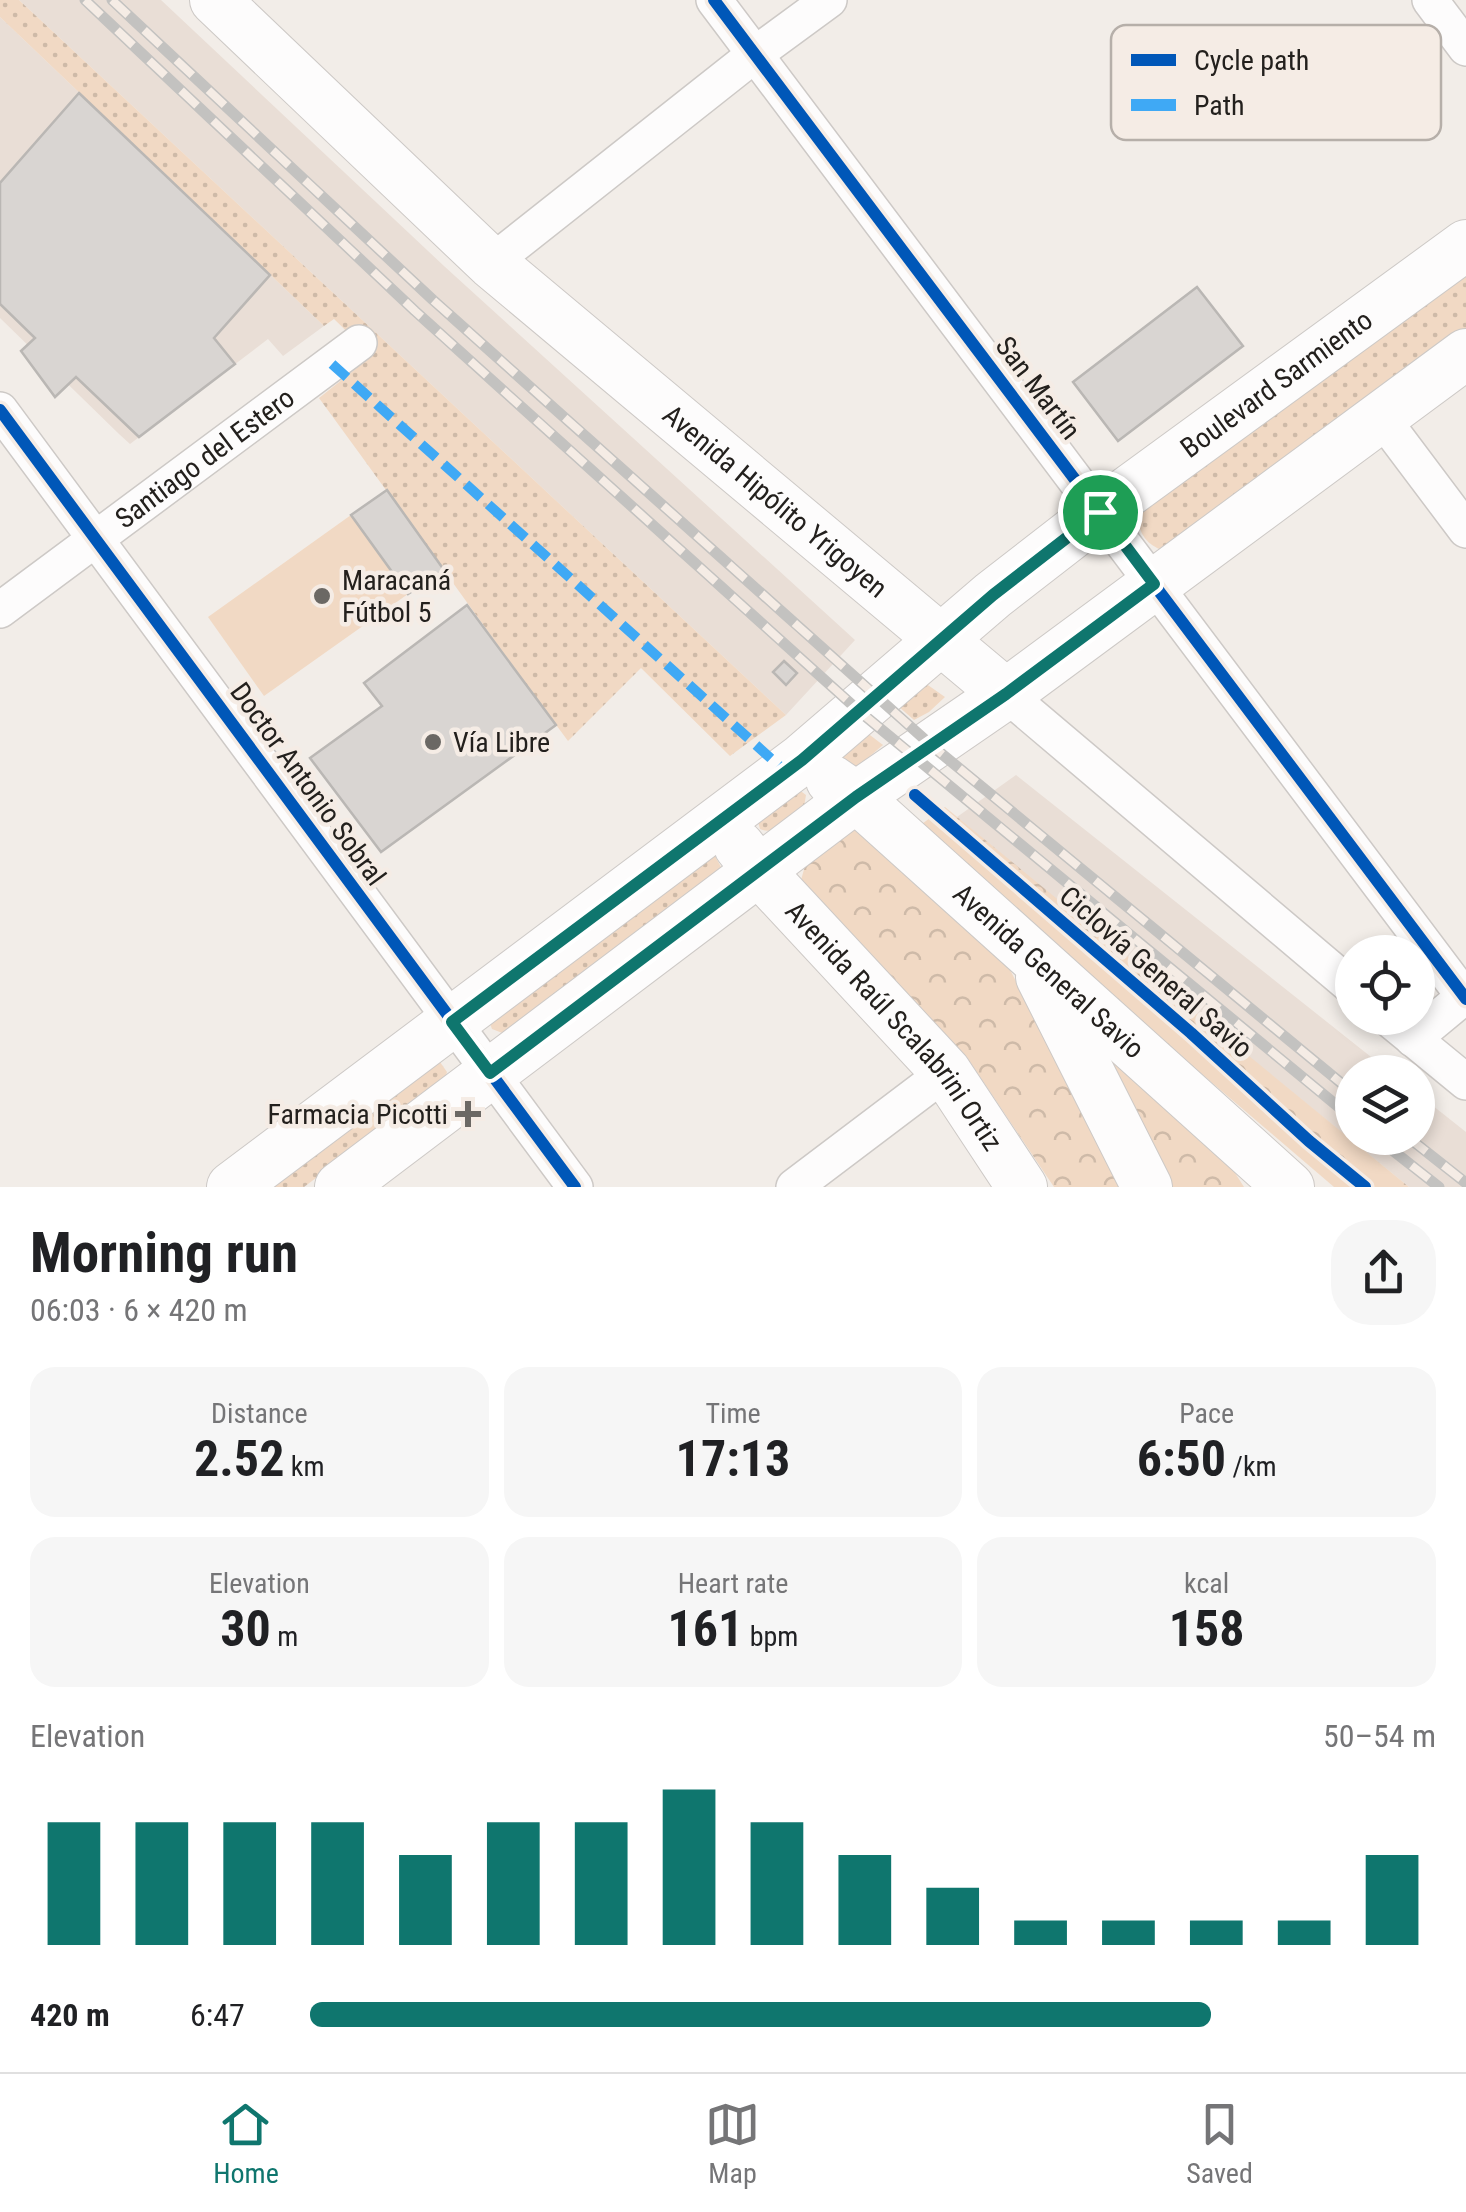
<!DOCTYPE html>
<html lang="en">
<head>
<meta charset="utf-8">
<style>
  :root { --surface:#fff; --page:#f6f6f6; --text:#202124; --muted:#757577; --line:#e0e0e0; --accent:#0f766e }
  body { margin:0; font-family:"Roboto Condensed",sans-serif; background:var(--page); color:var(--text); height:100vh; display:flex; flex-direction:column; font-size:38px; white-space:nowrap }
  * { box-sizing:border-box; margin:0 }
  p { font-size:32px; color:var(--muted) }
  .icon { flex:none; width:55px; height:55px; fill:none; stroke:currentColor; stroke-width:2; stroke-linecap:round; stroke-linejoin:round }
  .map { position:relative; height:1187px; overflow:hidden }
  .details { display:flex; flex-direction:column; background:var(--surface); flex:1 }
  .details>* { flex:none }
  .fabs { position:absolute; left:1335px; top:935px; display:grid; gap:20px }
  .fabs a { display:grid; place-items:center; width:100px; height:100px; border-radius:50%; background:var(--surface); box-shadow:0 5px 15px #0003; font-size:50px }
  .pin { position:absolute; display:grid; place-items:center; width:85px; height:85px; color:#fff; margin:-42px; border:5px solid #fff; border-radius:50%; box-shadow:0 2px 10px #0007 }
  .round { display:grid; place-items:center; flex:none; width:105px; height:105px; border-radius:40px; background:var(--page) }
  .summary { display:flex; align-items:center; justify-content:space-between; height:170px; padding:0 30px }
  h1 { font-size:55px; font-weight:700; line-height:75px }
  .metrics { display:grid; grid-template-columns:repeat(3,1fr); gap:15px; height:170px; padding:10px 30px }
  .metrics div { display:grid; align-content:center; border-radius:25px; background:var(--page); text-align:center }
  .metrics b { font-size:50px; font-weight:700 }
  .metrics small { font-size:28px; font-weight:400 }
  .metrics p { font-size:28px }
  .chart { height:280px; padding:20px 30px }
  .chart p { display:flex; justify-content:space-between }
  .chart svg { width:100%; height:180px; margin-top:10px; stroke:var(--accent); stroke-width:6 }
  ul { padding:0 30px; list-style:none; font-size:32px }
  li { display:grid; grid-template-columns:160px 120px 1fr; align-items:center; height:75px }
  li i { height:25px; border-radius:12px; background:var(--accent) }
  .menu { display:flex; justify-content:space-around; align-items:center; height:140px; border-top:2px solid var(--line); background:var(--surface); font-size:28px; color:var(--muted) }
  .menu a { display:grid; justify-items:center; gap:5px }
  .menu .selected { color:var(--accent) }
  .map>svg:first-child { display:block }
</style>
</head>
<body>
<div class="map">
<svg width="1466" height="1187" viewBox="0 0 1466 1187">
  <defs>
    <pattern id="grass-dots" width="8" height="8" patternUnits="userSpaceOnUse" patternTransform="scale(2.5)"><rect width="8" height="8" fill="#f1d9c4"/><path d="M2 2h.1M6 6h.1" fill="none" stroke="#cebaa8" stroke-width="1.8" stroke-linecap="round"/></pattern>
    <pattern id="park-crowns" width="20" height="18" patternUnits="userSpaceOnUse" patternTransform="scale(2.5)"><rect width="20" height="18" fill="#f1d9c4"/><path d="M2 6a3 3 0 1 1 6 0M12 15a3 3 0 1 1 6 0" fill="none" stroke="#cebaa8"/></pattern>
  </defs>
  <rect width="100%" height="100%" fill="#f2ede8"/>
  <g fill="#e9ded6">
    <path d="M 19,0 L 161,0 L 444,266 L 855,640 L 786,715 Z"/>
    <path d="M 0,17 L 324,326 L 283,356 L 268,339 L 130,444 L 119,434 L 0,318 Z"/>
    <path d="M 1016,775 L 1390,1072 L 1352,1072 L 1352,1138 L 1418,1138 L 1418,1094 L 1466,1132 L 1466,1187 L 1409,1187 L 1096,933 L 957,817 Z"/>
  </g>
  <g fill="url(#grass-dots)">
    <path d="M 0,0 L 19,0 L 786,715 L 730,756 L 641,668 L 568,741 C 484,628 403,512 319,398 L 372,356 L 334,319 L 324,326 L 0,17 Z"/>
    <path d="M 1466,263 L 1466,338 L 1164,551 C 1145,544 1137,532 1139,513 Z"/>
    <path d="M 925,683 L 945,697 L 929,712 L 914,720 L 898,706 Z"/>
    <path d="M 866,732 L 883,745 L 849,774 L 831,756 Z"/>
    <path d="M 798,789 L 806,795 L 804,807 C 792,817 776,837 760,829 L 757,818 Z"/>
    <path d="M 715,856 L 721,867 L 720,872 L 505,1034 L 492,1029 L 489,1021 Z"/>
    <path d="M 440,1062 L 447,1072 L 444,1082 L 304,1187 L 260,1187 Z"/>
  </g>
  <g fill="url(#park-crowns)">
    <path d="M 945,807 L 1409,1187 L 1334,1187 L 915,829 Z"/>
    <path d="M 854,829 L 1005,960 L 1122,1187 L 1054,1187 L 966,1056 L 810,900 L 801,880 L 805,866 Z"/>
    <path d="M 1106,1050 L 1230,1165 L 1244,1187 L 1171,1187 Z"/>
  </g>
  <path fill="#f1d9c4" d="M 351,515 L 408,594 L 264,696 L 208,617 Z"/>
  <g fill="#d9d5d2" stroke="#bab7b4" stroke-width="2.5">
    <path d="M 79,93 L 270,275 L 214,338 L 235,364 L 139,437 L 76,377 L 55,397 L 21,351 L 35,338 L 0,304 L 0,183 Z"/>
    <path d="M 1197,287 L 1243,346 L 1118,441 L 1073,382 Z"/>
    <path d="M 387,490 L 444,570 L 408,594 L 351,515 Z"/>
    <path d="M 467,605 L 556,725 L 381,852 L 310,758 L 382,706 L 364,683 Z"/>
    <path d="M 784,661 L 797,673 L 786,685 L 773,672 Z"/>
  </g>
  <g fill="none" stroke-linecap="round" stroke-linejoin="round">
    <defs>
      <g id="street">
        <path d="M 714,0 L 1466,999"/>
        <path d="M 1430,0 L 1466,48"/>
        <path d="M 491,263 L 754,55 L 829,0"/>
        <path d="M 0,410 L 575,1187"/>
        <path d="M 1381,417 L 1466,530"/>
        <path id="s1" d="M 0,610 L 359,343"/>
        <path d="M 1006,694 L 1352,987"/>
        <path d="M 1388,1018 L 1466,1082"/>
        <path d="M 1413,1039 L 1466,995"/>
        <path d="M 794,1187 L 946,1072"/>
      </g>
      <g id="secondary">
        <path id="s2" d="M 215,0 L 491,263 L 1006,694"/>
        <path id="s3" d="M 831,780 L 856,797 L 1289,1187"/>
        <path id="s4" d="M 739,846 L 760,872 L 946,1072 L 1022,1187"/>
        <path d="M 1041,977 L 1147,1187"/>
        <path id="s5" d="M 232,1187 L 802,759 L 993,595 L 1100,512 L 1466,245"/>
        <path d="M 340,1187 L 856,797 L 1006,694 L 1466,354"/>
      </g>
    </defs>
    <use href="#street" stroke="#cdc9c6" stroke-width="38"/>
    <use href="#secondary" stroke="#cdc9c6" stroke-width="52"/>
    <use href="#street" stroke="#fdfcfc" stroke-width="35"/>
    <use href="#secondary" stroke="#fdfcfc" stroke-width="50"/>
    <defs>
      <g id="rail">
        <path d="M 85,0 L 415,311 L 859,711 L 1352,1118"/>
        <path d="M 112,0 L 433,300 L 931,745 L 1352,1092"/>
        <path d="M 1377,1138 L 1439,1187"/>
        <path d="M 1409,1138 L 1466,1183"/>
      </g>
    </defs>
    <use href="#rail" stroke="#c3c2c0" stroke-width="11"/>
    <use href="#rail" stroke="#f5ece5" stroke-width="8" stroke-dasharray="22" stroke-linecap="butt"/>
    <path stroke="#3fa9f5" stroke-width="10" stroke-dasharray="20 10" stroke-linecap="butt" d="M 332,364 L 786,772"/>
    <defs>
      <g id="cycleway">
        <path d="M 714,0 L 1466,999"/>
        <path d="M 0,410 L 575,1187"/>
        <path d="M 915,795 L 1191,1033 L 1309,1141 L 1365,1187"/>
      </g>
    </defs>
    <use href="#cycleway" stroke="#f5ece5" stroke-width="19"/>
    <use href="#cycleway" stroke="#0057b8" stroke-width="12"/>
  </g>
  <g fill="none" stroke-linecap="round" stroke-linejoin="round">
    <defs>
      <path id="route" d="M 1100,512 L 1154,584 L 1006,694 L 856,797 L 490,1073 L 452,1022 L 802,760 L 993,595 Z"/>
    </defs>
    <use href="#route" stroke="#fff" stroke-width="20"/>
    <use href="#route" stroke="#0f766e" stroke-width="12"/>
  </g>
  <g fill="#6b6864" stroke="#f5ece5" stroke-width="4">
    <circle cx="322" cy="596" r="10"/>
    <circle cx="433" cy="742" r="10"/>
    <path d="M463 1099h10v10h10v10h-10v10h-10v-10h-10v-10h10z"/>
  </g>
  <g text-anchor="middle" dominant-baseline="central" stroke-width="9" stroke-linejoin="round" paint-order="stroke">
    <g font-size="28" fill="#23201d" stroke="#f5ece5">
      <text stroke="none"><textPath href="#s5" startOffset="1318">Boulevard Sarmiento</textPath></text>
      <text transform="translate(1038 388) rotate(53)">San Martín</text>
      <text stroke="none"><textPath href="#s1" startOffset="255">Santiago del Estero</textPath></text>
      <text stroke="none"><textPath href="#s2" startOffset="752">Avenida Hipólito Yrigoyen</textPath></text>
      <text transform="translate(308 784) rotate(54)">Doctor Antonio Sobral</text>
      <text stroke="none"><textPath href="#s3" startOffset="290">Avenida General Savio</textPath></text>
      <text transform="translate(1156 972) rotate(41)">Ciclovía General Savio</text>
      <text stroke="none"><textPath href="#s4" startOffset="238">Avenida Raúl Scalabrini Ortiz</textPath></text>
    </g>
    <g font-size="28" fill="#23201d" stroke="#f5ece5" text-anchor="start">
      <text x="342" y="580">Maracaná<tspan x="342" dy="32">Fútbol 5</tspan></text>
      <text x="453" y="742">Vía Libre</text>
      <text x="448" y="1114" text-anchor="end">Farmacia Picotti</text>
    </g>
  </g>
  <rect x="1111" y="25" width="330" height="115" rx="15" fill="#f5ece5" stroke="#b6afa9" stroke-width="2.5"/>
  <rect x="1131" y="54" width="45" height="12" fill="#0057b8"/>
  <rect x="1131" y="99" width="45" height="12" fill="#3fa9f5"/>
  <g font-size="28" fill="#23201d">
    <text x="1194" y="70">Cycle path</text>
    <text x="1194" y="115">Path</text>
  </g>
</svg>
<div class="fabs">
<a><svg class="icon" aria-label="locate" viewBox="0 0 24 24"><circle cx="12" cy="12" r="6"/><path d="M12 2v4M12 18v4M2 12h4M18 12h4"/></svg></a>
<a><svg class="icon" aria-label="layers" viewBox="0 0 24 24"><path d="M12 4l9 5-9 5-9-5zM3 14l9 5 9-5"/></svg></a>
</div>
<div class="pin" style="left:1100px;top:512px;background:#1e9e55"><svg class="icon" aria-label="arrive" viewBox="0 0 24 24"><path d="M6 21V4h12l-3 4 3 4H6"/></svg></div>
</div>
<section class="details">
<div class="summary"><div><h1>Morning run</h1><p>06:03 · 6 × 420 m</p></div><a class="round"><svg class="icon" aria-label="share" viewBox="0 0 24 24"><path d="M12 15V3M7 8l5-5 5 5M5 13v7h14v-7"/></svg></a></div>
<div class="metrics">
<div><p>Distance</p><b>2.52<small> km</small></b></div>
<div><p>Time</p><b>17:13</b></div>
<div><p>Pace</p><b>6:50<small> /km</small></b></div>
</div>
<div class="metrics">
<div><p>Elevation</p><b>30<small> m</small></b></div>
<div><p>Heart rate</p><b>161<small> bpm</small></b></div>
<div><p>kcal</p><b>158</b></div>
</div>
<div class="chart"><p><span>Elevation</span>50–54 m</p>
<svg viewBox="0 0 160 44" preserveAspectRatio="none"><path d="M5 44V14M15 44V14M25 44V14M35 44V14M45 44V22M55 44V14M65 44V14M75 44V6M85 44V14M95 44V22M105 44V30M115 44V38M125 44V38M135 44V38M145 44V38M155 44V22"/></svg>
</div>
<ul>
<li><b>420 m</b>6:47<i style="width:80%"></i></li>
</ul>
</section>
<nav class="menu">
<a class="selected"><svg class="icon" aria-label="home" viewBox="0 0 24 24"><path d="M3 11l9-7 9 7M6 9v11h12V9"/></svg>Home</a>
<a><svg class="icon" aria-label="map" viewBox="0 0 24 24"><path d="M3 6l6-2 6 2 6-2v14l-6 2-6-2-6 2zM9 4v14M15 6v14"/></svg>Map</a>
<a><svg class="icon" aria-label="saved" viewBox="0 0 24 24"><path d="M7 4h10v16l-5-4-5 4z"/></svg>Saved</a>
</nav>
</body>
</html>
